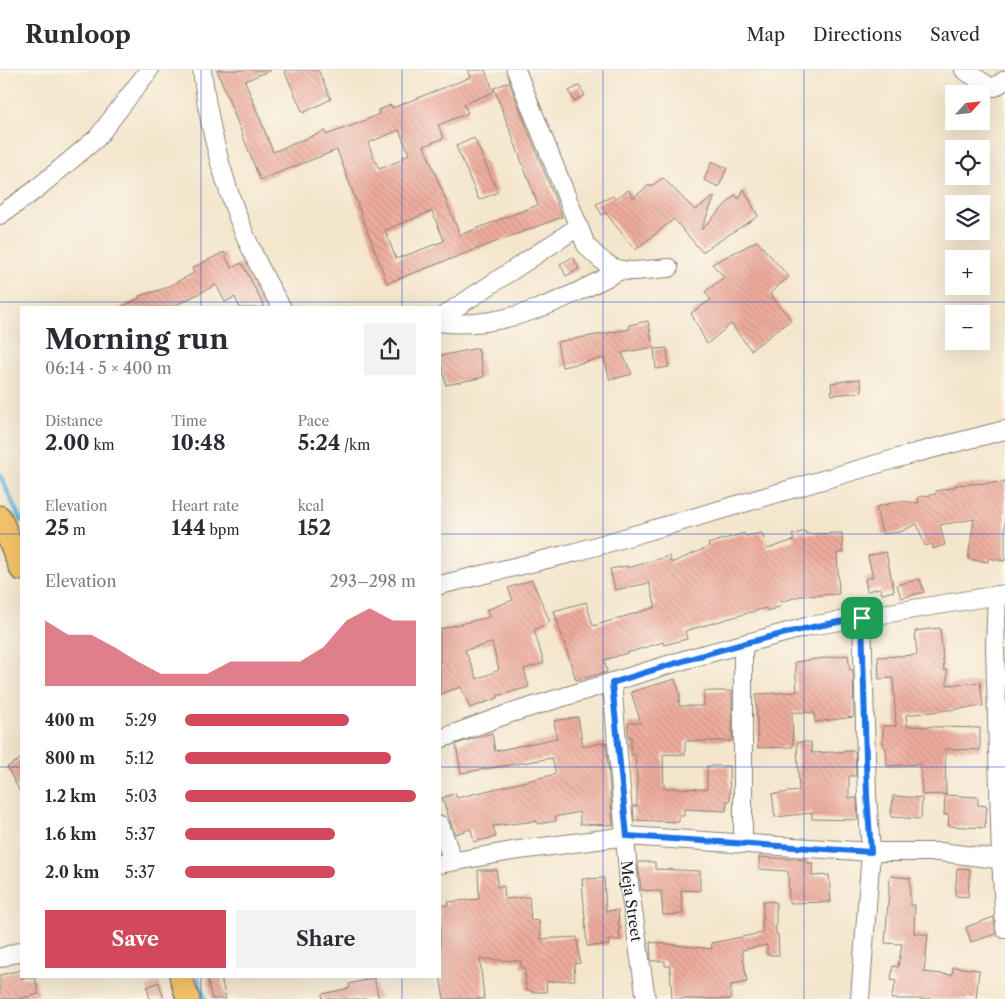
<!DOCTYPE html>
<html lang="en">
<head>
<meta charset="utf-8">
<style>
  :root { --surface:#fff; --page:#f2f2f3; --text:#2b2b33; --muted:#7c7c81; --line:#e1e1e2; --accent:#d1495b }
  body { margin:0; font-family:"Libre Caslon Text",serif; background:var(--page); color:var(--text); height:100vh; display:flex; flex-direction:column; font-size:19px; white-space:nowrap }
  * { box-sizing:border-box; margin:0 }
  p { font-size:16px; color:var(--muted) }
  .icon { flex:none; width:28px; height:28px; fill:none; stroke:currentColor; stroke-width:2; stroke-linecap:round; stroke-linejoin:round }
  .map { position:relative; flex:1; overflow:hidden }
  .drawer { position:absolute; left:20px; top:236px; width:421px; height:672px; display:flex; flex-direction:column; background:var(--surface); border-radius:0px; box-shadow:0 5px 20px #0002 }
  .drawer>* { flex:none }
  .needle { width:32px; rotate:63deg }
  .fabs { position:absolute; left:945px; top:15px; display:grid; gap:10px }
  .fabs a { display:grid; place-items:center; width:45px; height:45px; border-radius:0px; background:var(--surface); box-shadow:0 5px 20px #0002; font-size:25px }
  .pin { position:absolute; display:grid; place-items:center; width:42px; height:42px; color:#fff; margin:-21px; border-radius:10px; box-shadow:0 2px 8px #0006 }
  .round { display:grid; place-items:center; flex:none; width:52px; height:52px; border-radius:0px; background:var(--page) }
  .summary { display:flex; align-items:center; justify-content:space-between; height:85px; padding:0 25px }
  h1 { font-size:28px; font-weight:700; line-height:38px }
  .figures { display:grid; grid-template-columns:repeat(3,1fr); gap:8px; height:85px; padding:5px 25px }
  .figures div { display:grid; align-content:center }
  .figures b { font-size:21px; font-weight:700 }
  .figures small { font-size:14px; font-weight:400 }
  .figures p { font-size:14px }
  .chart { height:140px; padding:10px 25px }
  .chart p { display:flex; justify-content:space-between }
  .chart svg { width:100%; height:90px; margin-top:5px; fill:var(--accent); opacity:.7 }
  .cta { display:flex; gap:10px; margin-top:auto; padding:10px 25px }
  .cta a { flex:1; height:58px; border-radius:0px; background:var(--accent); color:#fff; font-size:20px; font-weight:700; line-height:58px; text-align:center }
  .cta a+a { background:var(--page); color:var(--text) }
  ul { padding:0 25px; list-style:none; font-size:16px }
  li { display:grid; grid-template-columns:80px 60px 1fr; align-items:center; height:38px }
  li i { height:12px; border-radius:6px; background:var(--accent) }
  header { display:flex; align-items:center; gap:30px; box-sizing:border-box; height:70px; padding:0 25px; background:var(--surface); border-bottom:1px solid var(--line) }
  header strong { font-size:24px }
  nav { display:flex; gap:28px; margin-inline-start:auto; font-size:18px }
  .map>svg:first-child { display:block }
</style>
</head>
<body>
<header>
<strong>Runloop</strong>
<nav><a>Map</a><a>Directions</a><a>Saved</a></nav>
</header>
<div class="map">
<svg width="1005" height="929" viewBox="0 0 1005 929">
  <defs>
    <pattern id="building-back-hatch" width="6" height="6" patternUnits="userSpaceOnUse" patternTransform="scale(1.25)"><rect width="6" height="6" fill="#edab9c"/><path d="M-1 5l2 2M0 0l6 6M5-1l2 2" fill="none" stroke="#cb9386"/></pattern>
  </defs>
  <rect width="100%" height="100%" fill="#fbf7ec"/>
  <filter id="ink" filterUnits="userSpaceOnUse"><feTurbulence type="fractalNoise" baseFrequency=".02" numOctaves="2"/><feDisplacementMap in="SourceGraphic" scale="10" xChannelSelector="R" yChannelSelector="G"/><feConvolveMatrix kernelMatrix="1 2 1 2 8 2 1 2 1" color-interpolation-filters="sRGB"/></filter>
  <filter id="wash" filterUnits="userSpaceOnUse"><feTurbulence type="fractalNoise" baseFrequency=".0096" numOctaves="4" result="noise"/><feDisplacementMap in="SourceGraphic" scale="20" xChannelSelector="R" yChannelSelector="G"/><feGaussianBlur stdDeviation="1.12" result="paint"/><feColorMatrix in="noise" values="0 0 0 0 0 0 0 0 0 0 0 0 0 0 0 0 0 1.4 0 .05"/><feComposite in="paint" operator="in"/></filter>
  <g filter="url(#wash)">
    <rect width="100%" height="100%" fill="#f4e6cd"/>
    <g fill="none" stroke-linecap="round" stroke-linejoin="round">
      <g stroke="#64bbe1" stroke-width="4.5">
        <path d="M 0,405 L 21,451"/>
        <path d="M 198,908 L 205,929"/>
      </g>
    </g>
    <g id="blocks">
      <g fill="url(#building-back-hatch)" fill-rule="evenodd">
        <path d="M 217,0 L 271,0 L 245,11 L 273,82 L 325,61 L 326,65 L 359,53 L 379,44 L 378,40 L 391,35 L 392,38 L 471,7 L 468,0 L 485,0 L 494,22 L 464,34 L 468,43 L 438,55 L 444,68 L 424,76 L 460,165 L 538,135 L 494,18 L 509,12 L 562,147 L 387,213 L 337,80 L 260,110 ZM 399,60 L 409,84 L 403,87 L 404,89 L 379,99 L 368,73 ZM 432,141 L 444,171 L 396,189 L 385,160 Z"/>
        <path d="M 284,0 L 318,0 L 331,29 L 303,43 Z"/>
        <path d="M 579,16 L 585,25 L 574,31 L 569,21 Z"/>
        <path d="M 474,68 L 498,122 L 479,130 L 456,76 Z"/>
        <path d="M 712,91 L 727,98 L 719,117 L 704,110 Z"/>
        <path d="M 663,108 L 695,140 L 715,126 L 701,160 L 735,125 L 739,129 L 744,119 L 758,146 L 702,182 L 674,149 L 635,180 L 605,142 L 602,145 L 596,134 L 613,126 L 615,129 L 629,120 L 633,128 L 649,115 L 650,117 Z"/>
        <path d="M 757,171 L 789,207 L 770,223 L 791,250 L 751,280 L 731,254 L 707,274 L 691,243 L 711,230 L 705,222 L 724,207 L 712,194 Z"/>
        <path d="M 224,182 L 231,198 L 242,193 L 265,238 L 240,238 L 235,227 L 225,232 L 216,215 L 170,238 L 119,238 L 140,228 L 139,226 L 163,219 L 194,203 L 192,198 Z"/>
        <path d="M 573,187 L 579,199 L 566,206 L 560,194 Z"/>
        <path d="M 648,251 L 653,277 L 622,283 L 632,304 L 610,310 L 604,288 L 562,297 L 557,272 L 630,259 L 629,255 Z"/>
        <path d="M 478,278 L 484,307 L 446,315 L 440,286 Z"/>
        <path d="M 667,278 L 669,297 L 656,299 L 654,279 Z"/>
        <path d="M 860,309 L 862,322 L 832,325 L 831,313 Z"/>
        <path d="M 1005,412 L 1005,491 L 988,488 L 988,492 L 968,489 L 974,449 L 940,455 L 945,475 L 933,479 L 932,474 L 925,476 L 917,454 L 900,462 L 882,464 L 876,437 L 900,431 L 919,433 L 918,427 L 936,424 L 936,421 L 955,417 L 955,415 Z"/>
        <path d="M 805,461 L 806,464 L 842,463 L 843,482 L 837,483 L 839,524 L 800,526 L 781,532 L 782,536 L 767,541 L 766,538 L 762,539 L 685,561 L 687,569 L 664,575 L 663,572 L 604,590 L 607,602 L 576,610 L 554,541 L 586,532 L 593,556 L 656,537 L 649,513 L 615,520 L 610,499 L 628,496 L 628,498 L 669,486 L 671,493 L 709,477 L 708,474 L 744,463 L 745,466 L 762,463 L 767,479 L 794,470 L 792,465 Z"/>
        <path d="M 886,482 L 894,521 L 882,524 L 880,518 L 867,521 L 865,509 L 873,507 L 868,486 Z"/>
        <path d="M 920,509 L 924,522 L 901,528 L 897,515 Z"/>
        <path d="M 532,510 L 550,552 L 534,560 L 544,593 L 524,599 L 529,617 L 497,626 L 498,628 L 470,638 L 461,617 L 440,624 L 440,559 L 489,547 L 486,540 L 513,530 L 508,518 ZM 492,573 L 499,600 L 477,609 L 465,580 Z"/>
        <path d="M 940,558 L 944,600 L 947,600 L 947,615 L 980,612 L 983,636 L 906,645 L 907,656 L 980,658 L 980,680 L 945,679 L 946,724 L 922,725 L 920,694 L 887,696 L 886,678 L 883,678 L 883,656 L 896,656 L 893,608 L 879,609 L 878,587 L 917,585 L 915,561 Z"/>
        <path d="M 848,585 L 850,600 L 853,600 L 854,647 L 815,652 L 814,643 L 792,642 L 793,677 L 758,678 L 756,624 L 797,622 L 795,592 Z"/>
        <path d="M 675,609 L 680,624 L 679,636 L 704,636 L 704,621 L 732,621 L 732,671 L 685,671 L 685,685 L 663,684 L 664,718 L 707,719 L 707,696 L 729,696 L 730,731 L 727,731 L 726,741 L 684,739 L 684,746 L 679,746 L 679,752 L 634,750 L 633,736 L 637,736 L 637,708 L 635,685 L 631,684 L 631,667 L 628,667 L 628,653 L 641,653 L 631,622 Z"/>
        <path d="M 578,647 L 583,677 L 606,672 L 613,755 L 580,754 L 580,742 L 555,747 L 556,751 L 537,754 L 537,751 L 493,756 L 496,767 L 474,772 L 471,759 L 455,764 L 442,728 L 455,723 L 457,728 L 556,704 L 552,688 L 461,703 L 456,674 L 492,663 L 495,681 L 557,668 L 554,651 Z"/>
        <path d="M 797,672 L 811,672 L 812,683 L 855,681 L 856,706 L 849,706 L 849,728 L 857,728 L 858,750 L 812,749 L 812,743 L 775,747 L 772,724 L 799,721 Z"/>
        <path d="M 21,689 L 21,724 L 7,697 Z"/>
        <path d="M 945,725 L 978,727 L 978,735 L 987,736 L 985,758 L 948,756 L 949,745 L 944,745 Z"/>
        <path d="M 893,726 L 922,728 L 921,749 L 891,747 Z"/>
        <path d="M 759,787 L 807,790 L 807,793 L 813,793 L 812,806 L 829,805 L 831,832 L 789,833 L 788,801 L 759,799 Z"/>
        <path d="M 638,792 L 655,792 L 655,799 L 700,801 L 700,821 L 681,820 L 683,844 L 663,845 L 661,821 L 641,820 Z"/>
        <path d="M 957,798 L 970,799 L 968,827 L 955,826 Z"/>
        <path d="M 478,800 L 497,800 L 497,817 L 504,816 L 505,829 L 529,827 L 531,851 L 539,850 L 541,869 L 577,867 L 580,893 L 574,894 L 575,910 L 546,912 L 547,922 L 531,922 L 531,920 L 526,920 L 525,898 L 521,898 L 521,891 L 480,889 L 484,929 L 444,929 L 440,905 L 440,835 L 448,835 L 448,832 L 479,829 Z"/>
        <path d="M 890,806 L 910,808 L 910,835 L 915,835 L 914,863 L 928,865 L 924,902 L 952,905 L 953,897 L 979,900 L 976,929 L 891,929 L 896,911 L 891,910 L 893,896 L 898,897 L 902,874 L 885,873 Z"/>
        <path d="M 604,808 L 606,841 L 618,840 L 620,870 L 608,870 L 609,875 L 587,876 L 582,809 Z"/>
        <path d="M 763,831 L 776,832 L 776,864 L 778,864 L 779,885 L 767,885 L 767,875 L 742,880 L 747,912 L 731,915 L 731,929 L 672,929 L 670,896 L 665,896 L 665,891 L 651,891 L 650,872 L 712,879 L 711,873 L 762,863 Z"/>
        <path d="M 994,847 L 996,864 L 971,872 L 966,857 Z"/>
        <path d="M 21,900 L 21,908 L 35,908 L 39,924 L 19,929 L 0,929 L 0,905 Z"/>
        <path d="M 207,908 L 221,908 L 226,929 L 212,929 Z"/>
        <path d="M 374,908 L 379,929 L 323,929 L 322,924 L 350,918 L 349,914 Z"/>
        <path d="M 159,912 L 164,929 L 150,929 L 147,917 Z"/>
      </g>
    </g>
  </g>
  <g filter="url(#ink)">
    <use href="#blocks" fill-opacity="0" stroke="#888174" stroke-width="1"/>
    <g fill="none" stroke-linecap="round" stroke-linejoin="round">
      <defs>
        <g id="minor">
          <path d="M 202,0 C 211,82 239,167 282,238"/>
          <path d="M 516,0 L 586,175 C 616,209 628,201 669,198"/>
          <path d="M 964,0 L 990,17 L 995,17 L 1005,10"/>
          <path d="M 0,145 L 34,121 L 97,68 L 149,0"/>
          <path d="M 440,248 L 578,157"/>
          <path d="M 440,252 C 503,261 565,229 619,201"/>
          <path d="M 440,515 L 576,482 L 915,383 L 1005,360"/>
          <path d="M 997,525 L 995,576 L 1001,788 L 1005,859"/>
          <path id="s1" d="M 612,613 L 629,814 L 646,929"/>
          <path d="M 440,669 L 508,644 L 687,589 L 810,556 L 1005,524"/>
          <path d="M 440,755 L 453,791"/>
          <path d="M 743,773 L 743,576"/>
          <path d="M 440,794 L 512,781 L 627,766 L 871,782 L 940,782 L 1005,790"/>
          <path d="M 0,888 L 21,881"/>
          <path d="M 860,929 L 871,782 L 867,725 L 862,548"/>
        </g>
        <g id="major">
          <path d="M 0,447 L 21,499"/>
          <path d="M 181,908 L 188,929"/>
        </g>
      </defs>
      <use href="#minor" stroke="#888174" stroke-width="20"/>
      <use href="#major" stroke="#888174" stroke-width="25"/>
      <use href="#minor" stroke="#fff" stroke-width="18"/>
      <use href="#major" stroke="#f4c26a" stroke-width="22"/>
    </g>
  </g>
  <g fill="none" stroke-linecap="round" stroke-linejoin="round" filter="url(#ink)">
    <defs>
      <path id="route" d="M 862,548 L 867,725 L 871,782 L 627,766 L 612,613 C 694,587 778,561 862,548 Z"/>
    </defs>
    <use href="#route" stroke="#fff" stroke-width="10"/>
    <use href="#route" stroke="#1a73e8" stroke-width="6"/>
  </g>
  <path fill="none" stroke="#1d4ed8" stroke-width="1" stroke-opacity="0.55" d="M 201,0 L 201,238M 402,0 L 402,238M 603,0 L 603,929M 804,0 L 804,929M 0,232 L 1005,232M 0,464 L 21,464M 440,464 L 1005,464M 0,697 L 21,697M 440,697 L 1005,697M 201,908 L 201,929M 402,908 L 402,929"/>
  <g text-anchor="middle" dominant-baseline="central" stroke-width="4.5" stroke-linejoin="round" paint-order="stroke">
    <g font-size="15" fill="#1c1c1c" stroke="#fbf7ec">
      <text stroke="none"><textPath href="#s1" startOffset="219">Meja Street</textPath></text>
    </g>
  </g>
</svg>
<div class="fabs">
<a><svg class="needle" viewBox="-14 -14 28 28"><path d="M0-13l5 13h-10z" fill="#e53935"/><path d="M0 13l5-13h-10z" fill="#7c7c81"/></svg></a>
<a><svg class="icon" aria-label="locate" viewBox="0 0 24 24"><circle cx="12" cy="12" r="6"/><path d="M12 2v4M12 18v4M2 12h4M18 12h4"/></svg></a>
<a><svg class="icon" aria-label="layers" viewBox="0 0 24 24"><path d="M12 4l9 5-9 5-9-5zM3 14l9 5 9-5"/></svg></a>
<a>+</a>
<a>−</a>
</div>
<div class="pin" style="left:862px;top:548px;background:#1e9e55"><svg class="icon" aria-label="arrive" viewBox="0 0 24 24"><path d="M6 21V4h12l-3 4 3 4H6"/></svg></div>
<section class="drawer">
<div class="summary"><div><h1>Morning run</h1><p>06:14 · 5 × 400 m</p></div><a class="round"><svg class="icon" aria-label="share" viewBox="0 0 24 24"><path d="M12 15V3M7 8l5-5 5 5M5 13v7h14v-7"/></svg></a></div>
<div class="figures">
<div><p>Distance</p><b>2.00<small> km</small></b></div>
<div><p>Time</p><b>10:48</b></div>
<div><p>Pace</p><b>5:24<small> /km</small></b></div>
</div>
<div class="figures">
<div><p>Elevation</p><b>25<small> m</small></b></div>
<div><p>Heart rate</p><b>144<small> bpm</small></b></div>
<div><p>kcal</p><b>152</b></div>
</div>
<div class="chart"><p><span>Elevation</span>293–298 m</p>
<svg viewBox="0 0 160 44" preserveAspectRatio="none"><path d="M0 44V12L10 19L20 19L30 25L40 32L50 38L60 38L70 38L80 32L90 32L100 32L110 32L120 25L130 12L140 6L150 12L160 12V44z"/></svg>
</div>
<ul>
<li><b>400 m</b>5:29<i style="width:71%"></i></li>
<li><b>800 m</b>5:12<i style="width:89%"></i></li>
<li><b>1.2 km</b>5:03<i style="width:100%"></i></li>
<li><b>1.6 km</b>5:37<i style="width:65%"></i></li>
<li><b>2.0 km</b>5:37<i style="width:65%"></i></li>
</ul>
<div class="cta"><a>Save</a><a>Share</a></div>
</section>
</div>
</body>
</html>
